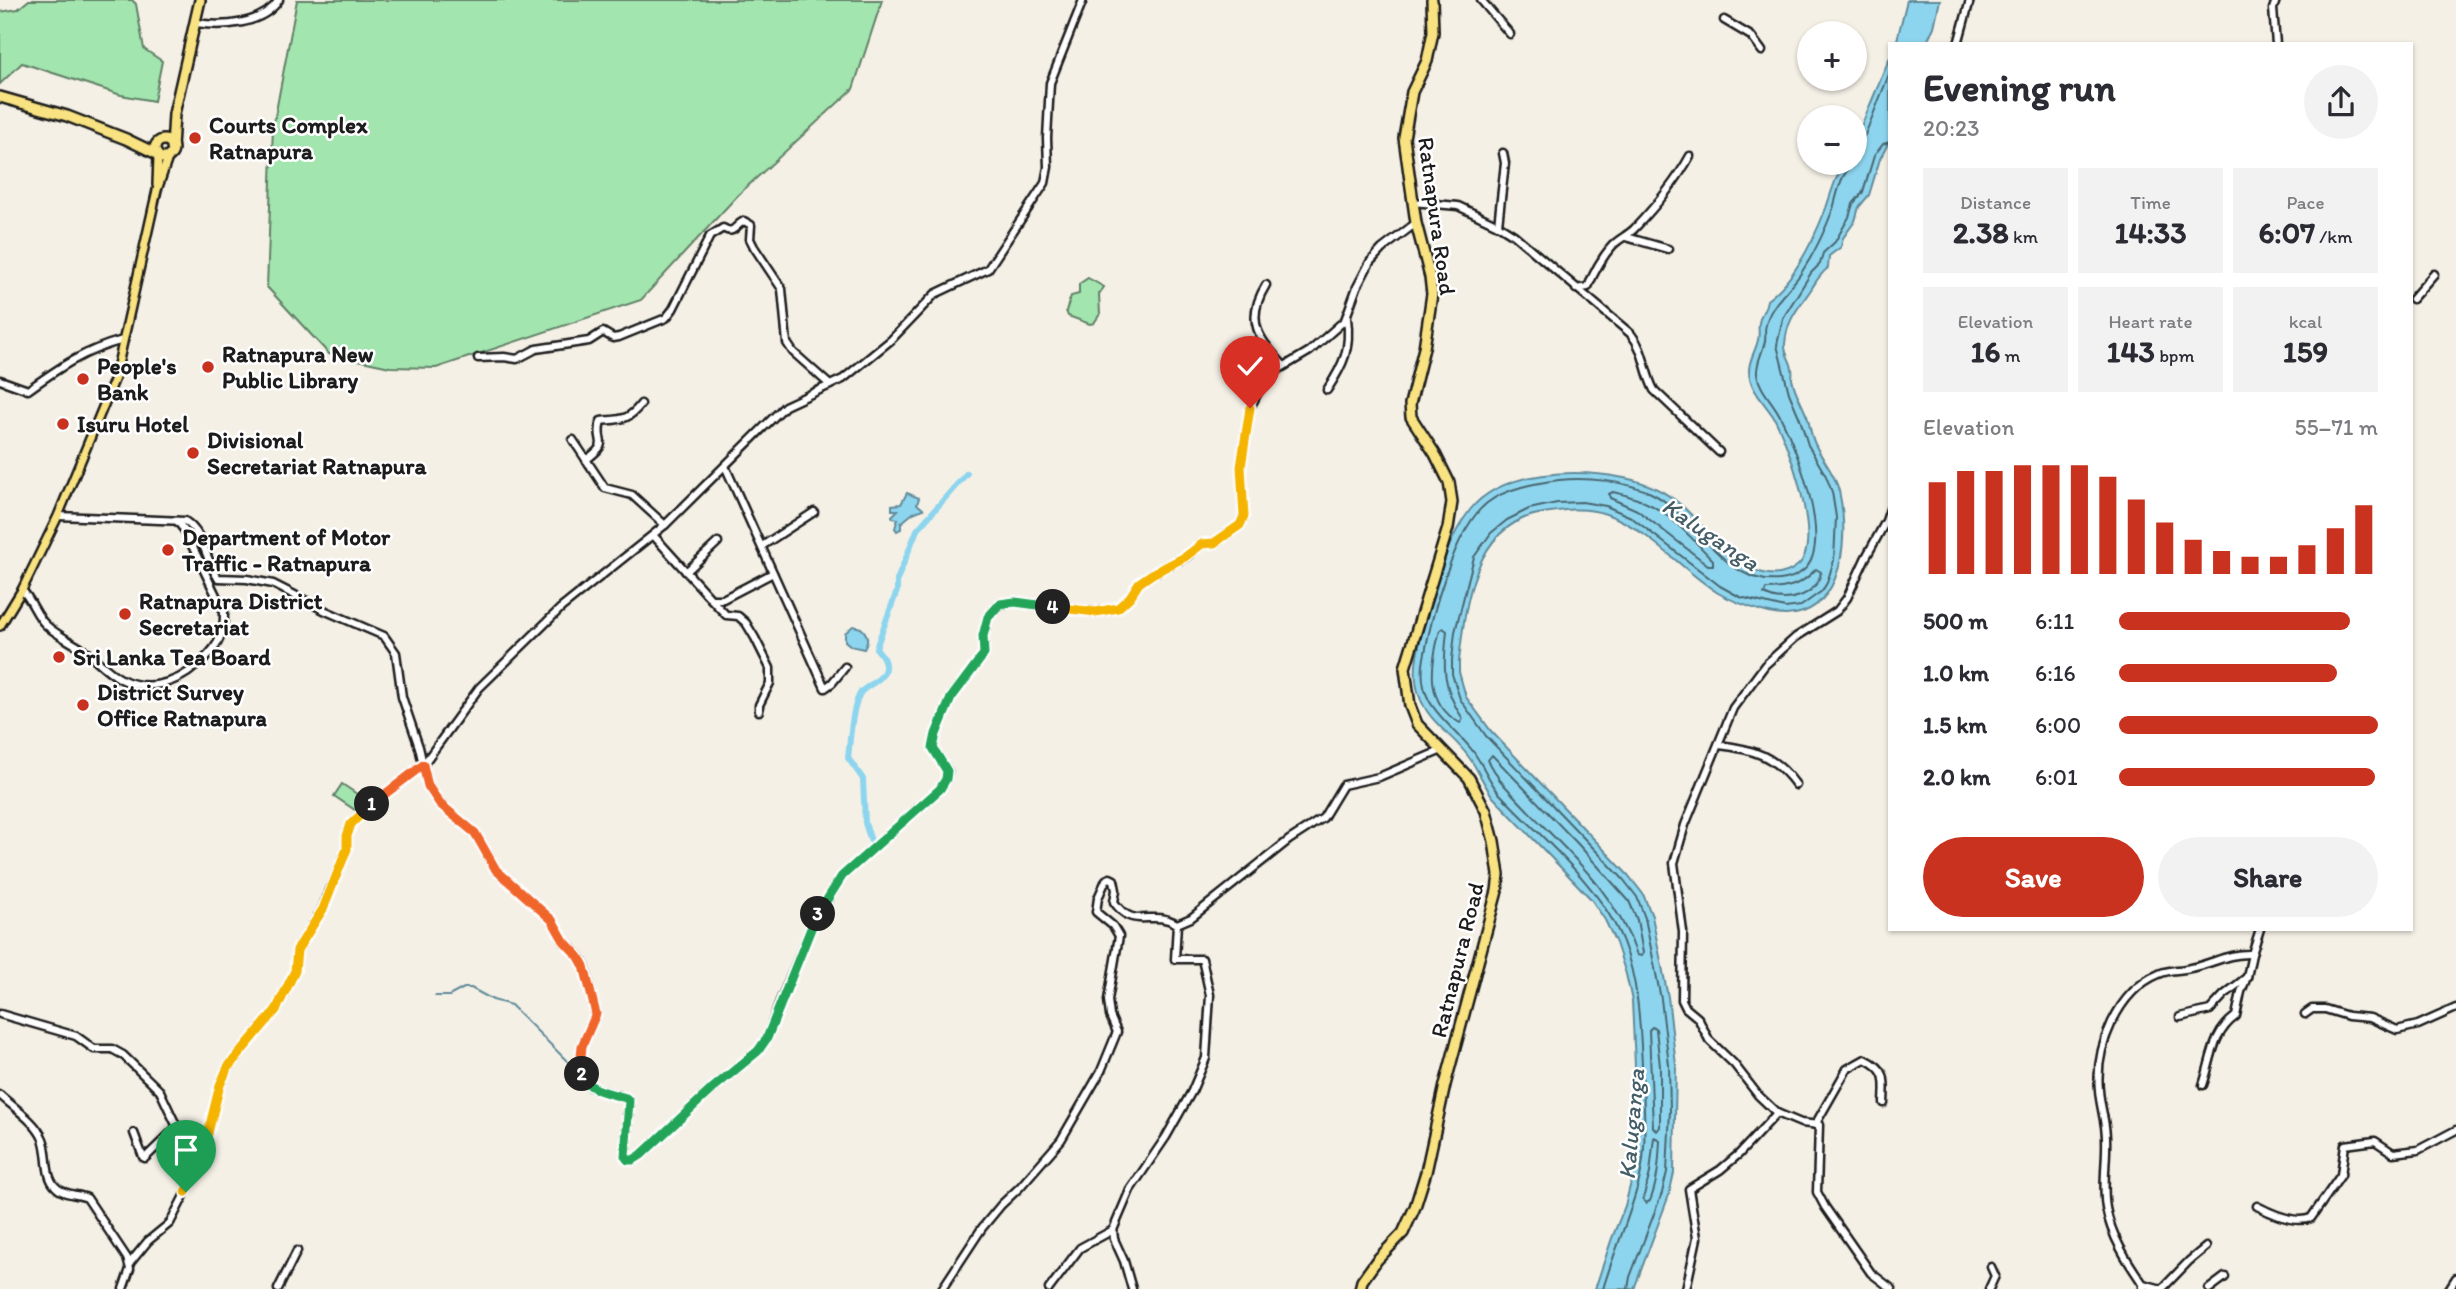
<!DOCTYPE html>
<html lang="en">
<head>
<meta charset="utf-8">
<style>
  :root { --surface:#fff; --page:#f2f2f3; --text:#2b2b33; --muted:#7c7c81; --accent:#c8321e }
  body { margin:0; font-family:Itim,sans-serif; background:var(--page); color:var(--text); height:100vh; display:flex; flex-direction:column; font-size:26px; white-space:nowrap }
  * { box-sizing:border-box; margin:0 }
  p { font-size:23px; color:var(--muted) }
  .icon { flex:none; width:38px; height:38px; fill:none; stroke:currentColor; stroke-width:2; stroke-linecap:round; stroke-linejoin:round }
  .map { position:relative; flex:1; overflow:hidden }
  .sheet { position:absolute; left:1888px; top:42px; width:525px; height:889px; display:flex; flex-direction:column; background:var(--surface); border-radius:0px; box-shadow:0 2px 5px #0004 }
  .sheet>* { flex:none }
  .fabs { position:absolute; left:1797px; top:21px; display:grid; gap:14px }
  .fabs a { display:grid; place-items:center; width:70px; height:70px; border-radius:50%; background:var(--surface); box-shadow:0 2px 5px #0004; font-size:35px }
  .pin { position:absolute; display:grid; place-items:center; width:60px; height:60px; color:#fff; margin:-72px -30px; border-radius:50% 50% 50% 0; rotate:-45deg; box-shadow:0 0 7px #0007 }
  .pin .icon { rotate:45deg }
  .km { position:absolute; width:35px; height:35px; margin:-18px; border-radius:50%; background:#222; color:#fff; font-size:19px; line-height:35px; text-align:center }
  .round { display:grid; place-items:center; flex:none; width:74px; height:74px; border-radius:37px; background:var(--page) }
  .head { display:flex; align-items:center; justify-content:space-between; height:119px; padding:0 35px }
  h1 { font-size:38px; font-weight:800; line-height:52px }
  .figures { display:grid; grid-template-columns:repeat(3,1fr); gap:10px; height:119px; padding:7px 35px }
  .figures div { display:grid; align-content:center; border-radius:0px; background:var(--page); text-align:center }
  .figures b { font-size:30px; font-weight:800 }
  .figures small { font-size:19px; font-weight:400 }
  .figures p { font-size:19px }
  .chart { height:196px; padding:14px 35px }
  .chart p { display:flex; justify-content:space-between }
  .chart svg { width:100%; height:126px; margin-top:7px; stroke:var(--accent); stroke-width:6 }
  .primary-button { display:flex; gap:14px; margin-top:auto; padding:14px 35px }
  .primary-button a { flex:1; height:80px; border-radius:42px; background:var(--accent); color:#fff; font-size:28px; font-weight:800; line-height:80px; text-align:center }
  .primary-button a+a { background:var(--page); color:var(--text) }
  ul { padding:0 35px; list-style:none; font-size:23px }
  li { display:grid; grid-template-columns:112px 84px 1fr; align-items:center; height:52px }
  li i { height:18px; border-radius:9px; background:var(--accent) }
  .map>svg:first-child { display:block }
</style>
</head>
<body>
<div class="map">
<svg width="2456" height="1289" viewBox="0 0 2456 1289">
  <rect width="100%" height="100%" fill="#f5f0e6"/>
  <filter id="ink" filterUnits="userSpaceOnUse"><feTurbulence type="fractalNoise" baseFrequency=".0143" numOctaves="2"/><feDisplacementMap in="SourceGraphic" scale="14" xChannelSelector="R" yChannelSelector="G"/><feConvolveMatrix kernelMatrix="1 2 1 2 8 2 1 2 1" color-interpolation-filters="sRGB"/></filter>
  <g filter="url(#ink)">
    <g fill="#a3e5af" stroke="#608066" stroke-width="2">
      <path d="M 29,0 L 132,0 L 136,4 L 144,49 L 162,61 L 154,101 L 121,95 L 22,63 L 0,84 L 0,12 L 18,9 Z"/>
      <path d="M 297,0 L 882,0 L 853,89 L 738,195 L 641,300 L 436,368 L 390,367 L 329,354 L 267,287 L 273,127 Z"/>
      <path d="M 1088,278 L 1104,287 L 1099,294 L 1100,314 L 1094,323 L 1090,324 L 1068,316 L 1066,311 L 1071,296 L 1079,294 L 1079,284 Z"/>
      <path d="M 342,784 L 366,800 L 358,812 L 334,796 Z"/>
    </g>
    <g fill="#8dd5ee" stroke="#608b9a" stroke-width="2">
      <path d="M 1907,0 L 1940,0 L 1934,27 L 1926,44 L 1896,44 Z"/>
      <path d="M 1890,57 L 1890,140 L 1880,159 L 1869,195 L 1859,207 L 1855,221 L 1843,238 L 1841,247 L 1829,256 L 1828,268 C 1820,274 1817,280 1812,288 C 1799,308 1787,318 1785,344 C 1784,354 1791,360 1792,369 C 1793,372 1792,376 1792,379 C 1795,393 1803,405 1808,419 C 1810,427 1811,436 1815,444 C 1822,460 1835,473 1839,491 C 1848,529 1846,596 1803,612 C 1789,617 1775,615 1762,611 C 1746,606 1732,601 1718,593 C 1680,569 1649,529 1606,514 C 1585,506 1560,510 1538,514 C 1473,527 1465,607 1459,661 L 1459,672 L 1466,697 L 1491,731 L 1628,875 L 1643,894 L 1652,916 L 1668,997 L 1676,1065 L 1674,1173 L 1669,1195 L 1634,1289 L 1595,1289 L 1612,1238 L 1625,1206 L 1634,1170 L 1638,1131 L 1632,1001 L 1626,974 L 1616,943 L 1605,920 L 1591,899 L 1493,797 C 1483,784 1478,769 1468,756 C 1452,734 1428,722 1419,695 C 1410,668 1421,639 1428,612 C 1437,578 1448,538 1470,510 C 1502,469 1579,469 1624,478 C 1645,482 1665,491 1681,505 C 1708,528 1755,599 1797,566 C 1825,545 1788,442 1773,416 C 1764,402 1749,389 1749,370 C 1749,360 1756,350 1758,340 C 1760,333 1757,326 1760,319 C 1762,311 1766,309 1767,300 C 1795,280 1814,239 1826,208 C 1832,191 1835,177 1845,163 L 1855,163 L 1855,141 Z"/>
      <path d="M 907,493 L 919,498 L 917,504 L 923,509 L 913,513 L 901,523 L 901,529 L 897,531 L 895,528 L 898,519 L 893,518 L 892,516 L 898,510 L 892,510 L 892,505 L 901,504 Z"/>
      <path d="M 853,626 L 861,628 C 868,634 869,641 864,649 L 851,646 L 845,641 L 845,633 Z"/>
    </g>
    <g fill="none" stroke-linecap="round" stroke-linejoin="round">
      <g stroke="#496670" stroke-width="2">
        <path d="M 1855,140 L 1861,140 L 1865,135 L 1890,72"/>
        <path d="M 1613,492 C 1663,502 1679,526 1713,560 L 1713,565 L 1708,565 L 1637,510 L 1610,498 L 1609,494 Z"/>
        <path d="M 1816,569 L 1821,572 C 1816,597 1785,605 1764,594 L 1766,589 C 1787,589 1802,585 1816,569 Z"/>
        <path d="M 1443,628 L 1447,631 C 1443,667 1442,688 1463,719 L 1460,723 C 1424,703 1431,664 1440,630 Z"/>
        <path d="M 1492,755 L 1577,843 L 1629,901 L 1637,920 L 1643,953 L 1642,956 L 1637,955 C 1611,879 1549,838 1499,779 L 1488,760 Z"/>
        <path d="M 1652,1027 L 1656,1029 L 1660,1066 L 1660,1127 L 1657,1131 L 1653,1127 L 1649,1030 Z"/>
        <path d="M 1654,1137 L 1660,1140 C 1659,1161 1658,1181 1650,1201 L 1646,1203 L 1643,1199 L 1650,1173 Z"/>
        <path d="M 1603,1289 C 1614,1251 1631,1215 1640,1177 C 1647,1146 1644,1114 1643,1084 C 1640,1035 1641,988 1623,942 C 1601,885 1540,837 1499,793 C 1488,780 1483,764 1472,750 C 1447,719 1415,705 1424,658 C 1431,617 1454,529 1487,503 C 1506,488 1536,483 1559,480 C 1587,477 1625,481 1651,493 C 1697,515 1723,586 1780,580 C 1789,579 1797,576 1804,570 C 1834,543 1796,448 1781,418 C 1774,402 1760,392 1757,374 C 1756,362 1763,352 1765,341 C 1766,336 1764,330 1766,325 C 1770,303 1792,289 1803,270 C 1815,252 1825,230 1833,209 C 1836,199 1838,187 1843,177 C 1846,172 1849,168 1851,163"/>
        <path d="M 1628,1289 L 1630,1277 L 1662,1193 L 1667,1172 L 1670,1110 L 1669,1065 L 1661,999 L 1645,918 L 1637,897 L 1623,879 L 1486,736 L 1460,699 L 1452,674 L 1452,660 L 1455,632 L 1474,557 L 1491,533 L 1507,520 L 1529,509 L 1557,503 L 1582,502 L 1606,506 L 1631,517 L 1720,586 L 1740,597 L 1785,608 L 1801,606 L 1822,591 L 1827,583 L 1834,560 L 1836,517 L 1832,492 L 1826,476 L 1808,445 L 1800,419 L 1789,393 L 1777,345 L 1783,318 L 1811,273 L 1820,264 L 1823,253 L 1835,242 L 1849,217 L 1853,204 L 1863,192 L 1874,156 L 1883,144 L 1890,142"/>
      </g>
      <g stroke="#608b9a" stroke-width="2">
        <path d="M 435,996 L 449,996 L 464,988 L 471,988 L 493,1000 L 511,1005 L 574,1068 L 579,1077"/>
        <path d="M 582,1081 L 587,1089 L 613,1097"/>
      </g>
      <path stroke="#8dd5ee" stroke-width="6" d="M 875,844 L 871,841 L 865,823 L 863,779 L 848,758 C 850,742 852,704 861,692 C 868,684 884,680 885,668 C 886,660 881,654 876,648 L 897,591 L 897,580 L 917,530 L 967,473"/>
      <defs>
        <g id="minor">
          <path d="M 1481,0 L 1510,34"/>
          <path d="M 2276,0 L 2273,9 L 2276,44"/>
          <path d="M 1724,20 L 1751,36 L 1762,51"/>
          <path d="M 196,23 C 223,27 262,25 279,0"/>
          <path d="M 1958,44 L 1970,0"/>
          <path d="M 1412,202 L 1458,206 L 1498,225 L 1514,235 L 1631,334 C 1645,351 1644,371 1654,390 L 1719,452"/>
          <path d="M 1498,225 L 1505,163 L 1503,153"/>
          <path d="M 1626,237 L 1668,249"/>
          <path d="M 1266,285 C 1244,321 1259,339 1284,366"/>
          <path d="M 1576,289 L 1588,287 C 1594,272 1602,257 1613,245 C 1619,239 1628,235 1634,229 C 1655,207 1676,182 1690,156"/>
          <path d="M 2412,299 L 2434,274"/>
          <path d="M 478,358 L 504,357 L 517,359 L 536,349 L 589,341 L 603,332 L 613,338 L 619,337 L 666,318 L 673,309 L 710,236 L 723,228 C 734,235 734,226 744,221 L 751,225 L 750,239 L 754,247 L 782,289 L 787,343 L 793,352 L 830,385"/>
          <path d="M 0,380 L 28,390 C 60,367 85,350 123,340"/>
          <path d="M 1327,390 C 1344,364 1351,349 1347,318"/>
          <path d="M 573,440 L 605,488 L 632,495 L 665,525"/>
          <path d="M 586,460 C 613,440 594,445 601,421 C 621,419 628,421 641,404"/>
          <path d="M 725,466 L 825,688 L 832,683 L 845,667"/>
          <path d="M 1890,509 L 1886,521 L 1865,559 L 1847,598 L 1837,611 L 1796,637 L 1765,665 L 1733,708 L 1685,825 L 1674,863 L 1683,932 L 1682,1000 L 1686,1008 L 1698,1018 L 1709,1040 L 1734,1064 L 1758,1095 L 1777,1113 L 1801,1123 L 1819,1125 L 1817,1192 L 1825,1207 L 1871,1273 L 1892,1289"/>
          <path d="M 58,516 L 185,521 C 205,534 205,560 218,578 L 247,579 L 273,584 L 326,611 L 384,636 L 396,653 L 402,697 L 419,747 L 428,786 L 440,804 L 475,833 L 496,870 L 552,920 L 564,941 L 580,957 L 585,966 L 596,1014 L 582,1046 L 580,1067 L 583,1079 L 591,1087 L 626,1098 L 629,1101 L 625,1156 L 628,1160 L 633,1160 L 641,1155 L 713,1088 L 758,1051 L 767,1038 L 779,1004 L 812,926 L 842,876 L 940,789 L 946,779 L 948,771 L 933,748 L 936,734 L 951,698 L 984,654 L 983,636 L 988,617 L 1000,604 L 1015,602 L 1096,612 L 1118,608 L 1130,597 L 1139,583 L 1152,574 L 1186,557 L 1202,544 L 1214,543 L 1240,525 L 1244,516 L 1241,467 L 1250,408 L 1266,377 L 1310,351 L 1345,320 L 1357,287 L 1370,262 L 1382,249 L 1416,223"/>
          <path d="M 653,535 L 711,599 L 726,615 L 738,616 L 746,623 L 755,638 L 770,668 L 770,683 L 759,705 L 759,711"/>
          <path d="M 762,546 L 814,512"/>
          <path d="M 686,572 L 718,542"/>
          <path d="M 22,590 C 32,600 36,616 46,625 C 58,636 74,643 87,652 C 98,661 108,672 121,679 C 146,692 176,684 196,666 C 215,651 225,637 224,612 L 185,531 L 177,521"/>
          <path d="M 711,599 L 723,599 L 773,573"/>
          <path d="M 1719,745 C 1754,749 1775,756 1796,785"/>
          <path d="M 1177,924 L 1191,918 L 1289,840 L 1323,818 L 1343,785 L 1379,777 L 1442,750"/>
          <path d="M 0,1014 L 76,1036 L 94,1049 L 112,1049 L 123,1055 L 160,1091 L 177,1127 L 145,1158 L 143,1157 L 134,1133"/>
          <path d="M 2305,1014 L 2312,1009 L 2325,1009 L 2348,1016 L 2370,1018 L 2397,1030 L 2418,1025 L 2456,1008"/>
          <path d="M 2180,1017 L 2210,1010 L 2224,995 L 2247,977 L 2252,954"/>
          <path d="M 2203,1085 C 2212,1059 2212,1033 2236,1016 L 2241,992 L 2247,977"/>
          <path d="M 0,1095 C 13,1107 36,1122 43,1139 C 49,1153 44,1176 56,1187 C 63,1195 78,1194 87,1198 L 127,1258 L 130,1269 L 123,1289"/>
          <path d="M 1815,1125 L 1847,1069 L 1865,1059 C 1888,1070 1885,1080 1884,1103"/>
          <path d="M 2257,1206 C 2272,1214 2295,1224 2311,1218 L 2341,1175 L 2345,1145 L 2375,1141 L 2393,1153 L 2418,1150 L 2456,1130"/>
          <path d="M 130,1263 L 148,1241 L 170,1223 L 186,1192 L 205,1145 L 220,1085 L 228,1067 L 276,1010 L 295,971 L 297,950 L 322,909 L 347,849 L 347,836 L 351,824 L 368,807 L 423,765 L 479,688 L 561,608 L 665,525 L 785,406 L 843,379 L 891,340 L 935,294 L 988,269 L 1045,183 L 1048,167 L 1047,138 L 1050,83 L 1083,0"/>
          <path d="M 2143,1284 L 2162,1289"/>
          <path d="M 278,1289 L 297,1251"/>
          <path d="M 942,1289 L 982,1228 L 1001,1205 L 1020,1187 L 1061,1140 L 1101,1071 L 1117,1032 L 1110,1016 L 1108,1000 L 1119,936 L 1113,926 L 1096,912 L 1098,898 L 1106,880 L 1110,878 L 1114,880 L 1116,890 L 1114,902 C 1135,932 1150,908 1177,924 L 1175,959 L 1202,959 L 1210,995 L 1206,1058 L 1192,1091 L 1166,1137 L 1130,1190 L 1113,1230 L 1114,1239 L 1124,1261 L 1132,1289"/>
          <path d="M 1049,1289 L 1080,1248 L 1113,1230"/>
          <path d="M 1686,1289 L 1697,1238 L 1689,1189 L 1720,1170 L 1739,1154 L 1777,1113"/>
          <path d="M 1989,1289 L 1995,1276 L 1991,1267"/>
          <path d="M 2143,1289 L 2143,1284 C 2127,1261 2111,1236 2106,1208 C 2102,1185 2107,1161 2106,1138 C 2106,1122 2100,1106 2099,1090 C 2095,1048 2117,991 2159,974 C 2169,969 2180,971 2190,968 C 2213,964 2227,953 2252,954 L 2260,929"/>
          <path d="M 2162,1289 L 2189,1261 L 2206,1247"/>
          <path d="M 2209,1289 L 2225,1277"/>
          <path d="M 2449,1289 L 2456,1278"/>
        </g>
        <g id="major">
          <path d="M 157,185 L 158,155"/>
          <path d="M 0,626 L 22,590 L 58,516 L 115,378 L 157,190 L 169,155"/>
        </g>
        <g id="highway">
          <path d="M 0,97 L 67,116 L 126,139 L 157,154"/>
          <circle cx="164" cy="149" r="9"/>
          <path d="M 172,148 L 174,114 L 200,0"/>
          <path d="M 1360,1289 L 1362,1281 L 1377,1260 L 1403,1233 L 1415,1207 L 1426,1172 L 1445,1085 L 1497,891 L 1499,875 L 1494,841 L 1486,811 L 1469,778 L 1417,724 L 1410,706 L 1405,668 L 1448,528 L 1452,502 L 1449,482 L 1435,454 L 1411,417 L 1410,404 L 1424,348 L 1432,294 L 1430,277 L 1416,223 L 1404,138 L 1412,92 L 1427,61 L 1433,32 L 1432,0"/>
        </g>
      </defs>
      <use href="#minor" stroke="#1c1c1c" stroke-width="11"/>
      <use href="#major" stroke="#1c1c1c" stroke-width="12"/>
      <use href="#highway" stroke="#1c1c1c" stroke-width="14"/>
      <use href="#minor" stroke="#fff" stroke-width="6"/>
      <use href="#major" stroke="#f8e281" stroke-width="7"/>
      <use href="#highway" stroke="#f8e281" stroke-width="9"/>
    </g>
  </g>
  <g fill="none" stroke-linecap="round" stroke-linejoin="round" filter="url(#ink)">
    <defs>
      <path id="split-1" d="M 186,1192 L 205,1145 L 220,1085 L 228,1067 L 276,1010 L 295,971 L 297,950 L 323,909 L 347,849 L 347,836 L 351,824 L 372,804"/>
      <path id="split-2" d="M 372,804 L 423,765 L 428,786 L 440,804 L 475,833 L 496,870 L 552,920 L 564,941 L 579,957 L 584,966 L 596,1014 L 582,1046 L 580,1067 L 582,1074"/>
      <path id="split-3" d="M 582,1074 C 587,1091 611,1093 626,1098 L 629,1101 L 625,1156 L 628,1160 L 633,1160 L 641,1155 L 713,1088 L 758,1051 L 767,1038 L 812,926 L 818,914"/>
      <path id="split-4" d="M 818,914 L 842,876 L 940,789 L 946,779 L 947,771 L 933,748 L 936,734 L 951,698 L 984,654 L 983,636 L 988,617 L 1000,604 L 1015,602 L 1053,607"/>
      <path id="split-5" d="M 1053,607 L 1096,612 L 1118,608 L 1130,597 L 1139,583 L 1152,574 L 1185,557 L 1202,544 L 1214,543 L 1240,525 L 1244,516 L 1241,467 L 1250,408"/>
    </defs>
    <use href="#split-1" stroke="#fff" stroke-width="14"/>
    <use href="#split-2" stroke="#fff" stroke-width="14"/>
    <use href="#split-3" stroke="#fff" stroke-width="14"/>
    <use href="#split-4" stroke="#fff" stroke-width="14"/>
    <use href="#split-5" stroke="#fff" stroke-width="14"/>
    <use href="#split-1" stroke="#f5b400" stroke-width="9"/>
    <use href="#split-2" stroke="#f0652b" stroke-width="9"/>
    <use href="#split-3" stroke="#22a559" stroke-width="9"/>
    <use href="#split-4" stroke="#22a559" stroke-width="9"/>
    <use href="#split-5" stroke="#f5b400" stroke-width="9"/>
  </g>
  <g fill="#c8321e" stroke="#fff" stroke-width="2.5">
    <circle cx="195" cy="138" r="7"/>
    <circle cx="208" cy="367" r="7"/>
    <circle cx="83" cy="379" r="7"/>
    <circle cx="63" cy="424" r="7"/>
    <circle cx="193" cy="453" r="7"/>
    <circle cx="168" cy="550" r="7"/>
    <circle cx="125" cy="614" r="7"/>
    <circle cx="59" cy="657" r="7"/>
    <circle cx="83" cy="705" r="7"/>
  </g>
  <g text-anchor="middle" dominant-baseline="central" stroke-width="5" stroke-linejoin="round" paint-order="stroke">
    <g font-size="23" font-weight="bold" fill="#1c1c1c" stroke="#fff" text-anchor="start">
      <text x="209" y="125">Courts Complex<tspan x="209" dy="26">Ratnapura</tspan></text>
      <text x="222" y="354">Ratnapura New<tspan x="222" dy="26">Public Library</tspan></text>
      <text x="97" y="366">People's<tspan x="97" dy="26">Bank</tspan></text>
      <text x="77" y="424">Isuru Hotel</text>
      <text x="207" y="440">Divisional<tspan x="207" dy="26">Secretariat Ratnapura</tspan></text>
      <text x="182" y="537">Department of Motor<tspan x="182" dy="26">Traffic - Ratnapura</tspan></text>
      <text x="139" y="601">Ratnapura District<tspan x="139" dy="26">Secretariat</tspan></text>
      <text x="73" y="657">Sri Lanka Tea Board</text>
      <text x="97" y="692">District Survey<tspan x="97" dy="26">Office Ratnapura</tspan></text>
    </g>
    <g font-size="23" fill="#1c1c1c" stroke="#fff">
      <text transform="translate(1437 216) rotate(82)">Ratnapura Road</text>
      <text transform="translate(1457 960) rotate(-76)">Ratnapura Road</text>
    </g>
    <g font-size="24" font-style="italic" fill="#445d66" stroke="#fff">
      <text transform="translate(1711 534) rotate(34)">Kaluganga</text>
      <text transform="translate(1631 1124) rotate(-85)">Kaluganga</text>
    </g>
  </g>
</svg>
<div class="fabs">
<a>+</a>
<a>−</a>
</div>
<div class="pin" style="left:186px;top:1192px;background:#1e9e55"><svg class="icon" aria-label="arrive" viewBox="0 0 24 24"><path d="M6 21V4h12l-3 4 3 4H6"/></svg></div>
<div class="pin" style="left:1250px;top:408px;background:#d93025"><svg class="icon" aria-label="check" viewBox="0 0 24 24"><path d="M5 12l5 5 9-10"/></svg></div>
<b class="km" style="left:372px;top:804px">1</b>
<b class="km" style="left:582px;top:1074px">2</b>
<b class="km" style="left:818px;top:914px">3</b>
<b class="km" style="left:1053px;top:607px">4</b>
<section class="sheet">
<div class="head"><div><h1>Evening run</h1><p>20:23</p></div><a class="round"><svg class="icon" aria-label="share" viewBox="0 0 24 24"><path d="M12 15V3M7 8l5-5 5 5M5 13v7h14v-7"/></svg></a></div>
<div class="figures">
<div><p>Distance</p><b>2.38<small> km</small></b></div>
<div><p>Time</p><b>14:33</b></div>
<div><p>Pace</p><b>6:07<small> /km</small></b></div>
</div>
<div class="figures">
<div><p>Elevation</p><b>16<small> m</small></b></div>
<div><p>Heart rate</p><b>143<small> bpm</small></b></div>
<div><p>kcal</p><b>159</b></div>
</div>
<div class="chart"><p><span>Elevation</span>55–71 m</p>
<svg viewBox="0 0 160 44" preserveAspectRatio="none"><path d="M5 44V12M15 44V8M25 44V8M35 44V6M45 44V6M55 44V6M65 44V10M75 44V18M85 44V26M95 44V32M105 44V36M115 44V38M125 44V38M135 44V34M145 44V28M155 44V20"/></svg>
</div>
<ul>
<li><b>500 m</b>6:11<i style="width:89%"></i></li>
<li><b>1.0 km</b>6:16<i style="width:84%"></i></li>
<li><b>1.5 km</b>6:00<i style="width:100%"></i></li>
<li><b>2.0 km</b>6:01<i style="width:99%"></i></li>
</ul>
<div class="primary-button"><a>Save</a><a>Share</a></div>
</section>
</div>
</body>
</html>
